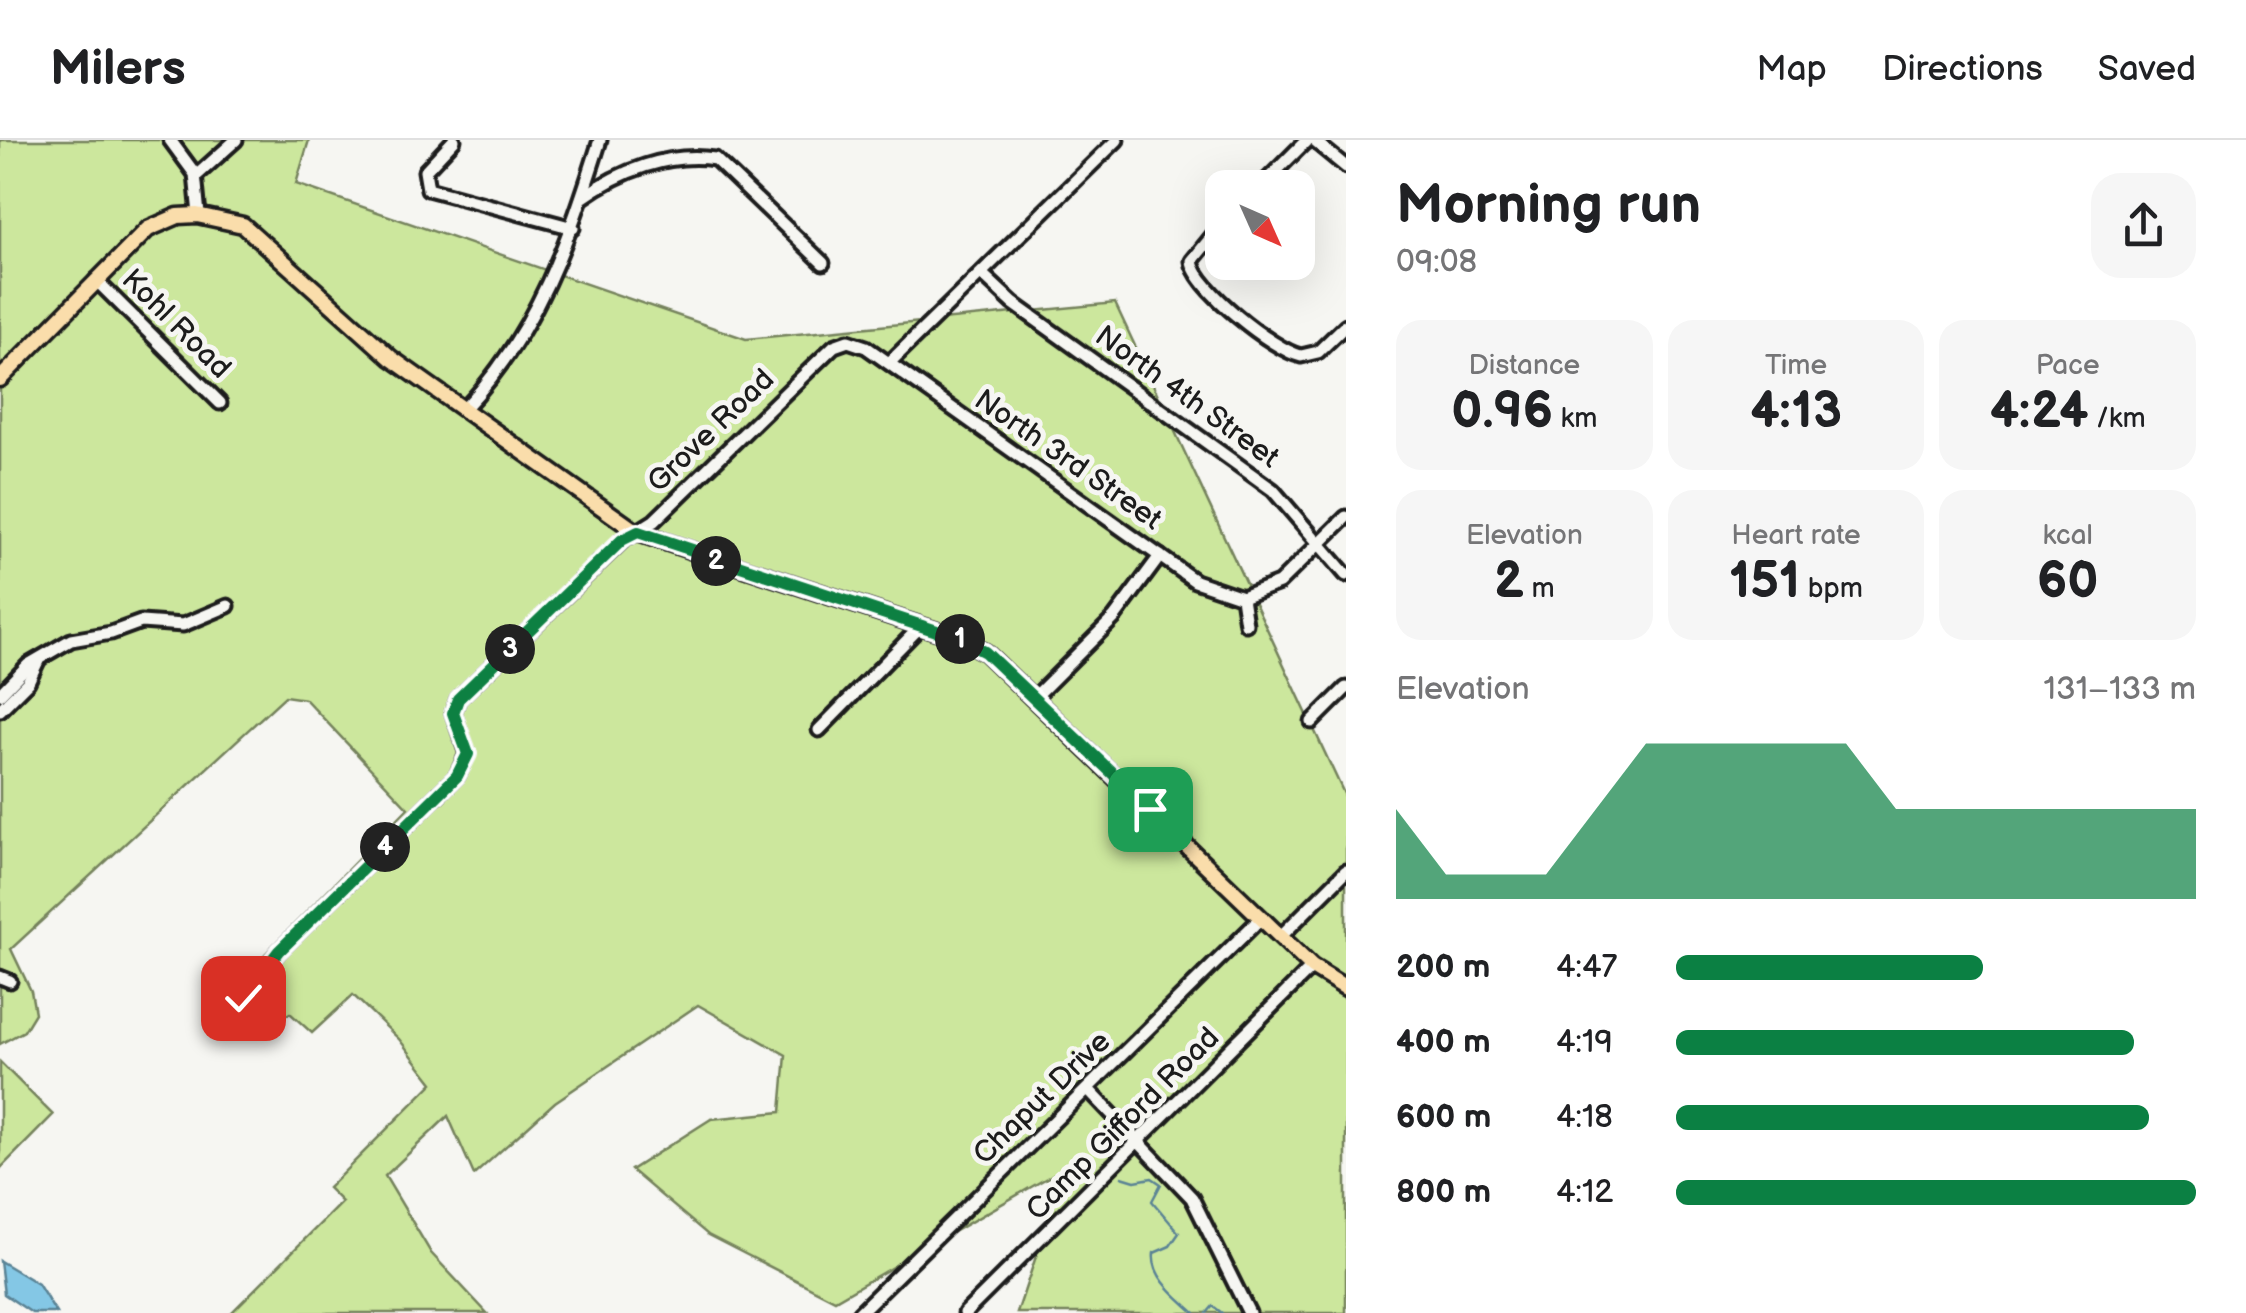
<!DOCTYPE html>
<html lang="en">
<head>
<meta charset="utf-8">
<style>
  :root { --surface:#fff; --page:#f6f6f6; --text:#202124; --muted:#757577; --line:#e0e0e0; --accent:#0b8043 }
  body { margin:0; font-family:"Balsamiq Sans",sans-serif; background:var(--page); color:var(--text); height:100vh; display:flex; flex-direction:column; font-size:38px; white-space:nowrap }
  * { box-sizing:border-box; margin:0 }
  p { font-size:32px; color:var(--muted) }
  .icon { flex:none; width:55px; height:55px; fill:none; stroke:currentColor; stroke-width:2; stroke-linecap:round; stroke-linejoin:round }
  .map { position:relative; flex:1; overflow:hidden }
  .sheet { display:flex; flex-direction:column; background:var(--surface); width:900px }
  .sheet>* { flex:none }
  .needle { width:65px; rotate:135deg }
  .controls { position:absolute; left:1205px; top:30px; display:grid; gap:20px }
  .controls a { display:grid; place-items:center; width:110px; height:110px; border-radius:20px; background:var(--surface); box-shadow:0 10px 40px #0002; font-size:50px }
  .pin { position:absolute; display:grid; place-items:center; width:85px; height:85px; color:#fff; margin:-42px; border-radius:20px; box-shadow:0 5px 15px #0006 }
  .km { position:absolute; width:50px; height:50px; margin:-25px; border-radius:50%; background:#222; color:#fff; font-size:28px; line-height:50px; text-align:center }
  .round { display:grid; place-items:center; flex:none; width:105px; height:105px; border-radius:30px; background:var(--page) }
  .head { display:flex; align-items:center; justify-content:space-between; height:170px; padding:0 50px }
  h1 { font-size:55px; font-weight:700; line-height:75px }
  .metrics { display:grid; grid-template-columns:repeat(3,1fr); gap:15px; height:170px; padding:10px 50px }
  .metrics div { display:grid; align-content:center; border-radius:25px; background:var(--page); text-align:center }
  .metrics b { font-size:50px; font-weight:700 }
  .metrics small { font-size:28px; font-weight:400 }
  .metrics p { font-size:28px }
  .chart { height:280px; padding:20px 50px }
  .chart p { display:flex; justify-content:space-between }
  .chart svg { width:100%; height:180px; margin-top:10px; fill:var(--accent); opacity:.7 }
  ul { padding:0 50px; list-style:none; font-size:32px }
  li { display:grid; grid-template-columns:160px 120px 1fr; align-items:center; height:75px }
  li i { height:25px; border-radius:12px; background:var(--accent) }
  header { display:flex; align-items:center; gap:60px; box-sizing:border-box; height:140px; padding:0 50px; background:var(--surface); border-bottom:2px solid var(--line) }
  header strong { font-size:48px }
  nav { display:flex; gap:55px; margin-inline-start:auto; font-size:35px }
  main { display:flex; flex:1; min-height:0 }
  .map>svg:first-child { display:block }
</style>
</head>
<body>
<header>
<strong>Milers</strong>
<nav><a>Map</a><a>Directions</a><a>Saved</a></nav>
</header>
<main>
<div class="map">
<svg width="1346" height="1173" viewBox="0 0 1346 1173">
  <rect width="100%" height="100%" fill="#f6f6f2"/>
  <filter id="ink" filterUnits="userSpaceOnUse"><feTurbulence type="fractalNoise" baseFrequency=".01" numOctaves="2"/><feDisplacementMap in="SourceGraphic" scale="20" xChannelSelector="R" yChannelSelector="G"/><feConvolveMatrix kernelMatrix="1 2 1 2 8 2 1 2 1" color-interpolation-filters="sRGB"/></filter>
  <g filter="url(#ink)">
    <g fill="#cce79d" stroke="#74825c" stroke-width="2.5">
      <path d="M 0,0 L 309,0 L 296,44 L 746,199 L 1115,163 L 1346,658 L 1346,1173 L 1017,1173 L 1066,1027 L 835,1160 L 708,1095 L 631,1030 L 711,979 L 781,972 L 786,915 L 698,865 L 555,962 L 474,1035 L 448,976 L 385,1036 L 431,1113 L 487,1173 L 231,1173 L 342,1062 L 328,1048 L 433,943 L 399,899 L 353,855 L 312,893 L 290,873 L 272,883 L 235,845 L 408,668 L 305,559 L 285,556 L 11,809 L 31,851 L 35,873 L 24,891 L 0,904 Z"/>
      <path d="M 0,922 L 53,975 L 0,1029 Z"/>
    </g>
    <path fill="#84c7e5" stroke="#5a8395" stroke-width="2.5" d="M 0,1121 L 38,1144 L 56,1173 L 32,1173 L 4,1154 Z"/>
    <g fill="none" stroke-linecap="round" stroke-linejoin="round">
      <g stroke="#5a8395" stroke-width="2.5">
        <path d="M 1122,1037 L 1135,1041 L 1152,1038 L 1161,1044 L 1152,1061 L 1179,1093 L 1170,1106 L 1154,1113 C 1151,1138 1178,1157 1195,1173"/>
        <path d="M 1207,1173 L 1213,1166 L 1222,1173"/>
      </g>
      <defs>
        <g id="minor">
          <path d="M 170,0 L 195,34 L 199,75"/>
          <path d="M 454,0 L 425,31 L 428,49 L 573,88"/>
          <path d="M 1313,0 L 1346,27"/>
          <path d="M 196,36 L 236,0"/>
          <path d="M 1259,48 L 1307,0"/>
          <path d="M 582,58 C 620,31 668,12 715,19 L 823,123"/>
          <path d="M 1222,84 L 1192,121 C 1195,148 1274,210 1301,216 L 1318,212 L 1346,185"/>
          <path d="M 983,135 L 1013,163 L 1273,350 L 1346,435"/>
          <path d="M 96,140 L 220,263"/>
          <path d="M 889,223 L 1117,0"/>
          <path d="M 464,269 C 537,193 569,99 600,0"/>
          <path d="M 1242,457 L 1279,443 L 1346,377"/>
          <path d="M 0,554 L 28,525 L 71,500 L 111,493 L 141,482 L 183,485 L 228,466"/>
          <path d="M 1036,556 L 1114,478 L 1160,416"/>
          <path d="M 0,570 L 28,542 L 38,521"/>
          <path d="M 1312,582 L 1346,548"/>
          <path d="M 819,590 L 919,488"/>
          <path d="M 1280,797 L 1346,731"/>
          <path d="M 0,837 L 10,841"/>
          <path d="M 243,858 L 279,811 L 457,636 L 467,614 L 453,573 L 458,559 L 622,401 L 654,381 L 834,206 L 848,201 L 866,207 L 1195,441 L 1242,457 L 1246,484"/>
          <path d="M 1088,949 L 1192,1058 L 1249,1173"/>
          <path d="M 859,1173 L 1261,778"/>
          <path d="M 965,1173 L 1312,827"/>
        </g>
        <path id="major" d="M 0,239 L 148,89 L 178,76 L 197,75 L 243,85 L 391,218 L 638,393 L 958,498 L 985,512 L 1312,827 L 1346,848"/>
      </defs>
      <use href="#minor" stroke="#1c1c1c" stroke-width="19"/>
      <use href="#major" stroke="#1c1c1c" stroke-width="21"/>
      <use href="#minor" stroke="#f6f6f2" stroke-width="11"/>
      <use href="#major" stroke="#faddab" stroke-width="14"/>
    </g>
  </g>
  <g fill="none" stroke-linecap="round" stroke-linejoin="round" filter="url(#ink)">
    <defs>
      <path id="route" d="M 243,858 L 279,811 L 457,636 L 468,614 L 453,573 L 458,559 L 622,400 L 638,392 L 958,498 L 985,512 L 1150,669"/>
    </defs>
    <use href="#route" stroke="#fff" stroke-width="20"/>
    <use href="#route" stroke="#0b8043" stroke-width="12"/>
  </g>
  <g text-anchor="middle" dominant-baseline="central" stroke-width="10" stroke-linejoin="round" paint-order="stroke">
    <g font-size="30" fill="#1c1c1c" stroke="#f6f6f2">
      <text transform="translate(176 184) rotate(45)">Kohl Road</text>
      <text transform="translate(1187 257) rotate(36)">North 4th Street</text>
      <text transform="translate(711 291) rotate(-44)">Grove Road</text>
      <text transform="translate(1068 320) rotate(35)">North 3rd Street</text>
      <text transform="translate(1042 958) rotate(-44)">Chaput Drive</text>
      <text transform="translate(1123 984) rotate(-45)">Camp Gifford Road</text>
    </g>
  </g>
</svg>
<div class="controls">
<a><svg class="needle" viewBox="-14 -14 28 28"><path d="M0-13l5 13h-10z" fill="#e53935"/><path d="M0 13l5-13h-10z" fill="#757577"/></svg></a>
</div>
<div class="pin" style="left:1150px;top:669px;background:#1e9e55"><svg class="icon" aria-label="arrive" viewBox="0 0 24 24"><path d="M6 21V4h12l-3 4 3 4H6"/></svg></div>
<div class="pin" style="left:243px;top:858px;background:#d93025"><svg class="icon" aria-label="check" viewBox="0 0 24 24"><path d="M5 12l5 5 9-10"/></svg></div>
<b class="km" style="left:960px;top:499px">1</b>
<b class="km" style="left:716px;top:421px">2</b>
<b class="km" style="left:510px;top:509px">3</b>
<b class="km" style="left:385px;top:707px">4</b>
</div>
<section class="sheet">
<div class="head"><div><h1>Morning run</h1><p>09:08</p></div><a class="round"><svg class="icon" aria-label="share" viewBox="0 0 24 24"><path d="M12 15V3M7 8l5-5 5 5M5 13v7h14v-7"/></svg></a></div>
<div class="metrics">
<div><p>Distance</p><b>0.96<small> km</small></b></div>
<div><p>Time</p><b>4:13</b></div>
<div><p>Pace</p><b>4:24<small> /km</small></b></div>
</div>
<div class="metrics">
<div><p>Elevation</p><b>2<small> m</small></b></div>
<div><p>Heart rate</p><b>151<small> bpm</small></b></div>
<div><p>kcal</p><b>60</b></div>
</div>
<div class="chart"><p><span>Elevation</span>131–133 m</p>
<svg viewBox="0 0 160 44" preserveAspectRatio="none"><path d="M0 44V22L10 38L20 38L30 38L40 22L50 6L60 6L70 6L80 6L90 6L100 22L110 22L120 22L130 22L140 22L150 22L160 22V44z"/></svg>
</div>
<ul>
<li><b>200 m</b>4:47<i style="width:59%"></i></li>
<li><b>400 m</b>4:19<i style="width:88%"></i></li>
<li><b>600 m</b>4:18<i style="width:91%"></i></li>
<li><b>800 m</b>4:12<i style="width:100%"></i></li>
</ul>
</section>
</main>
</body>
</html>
